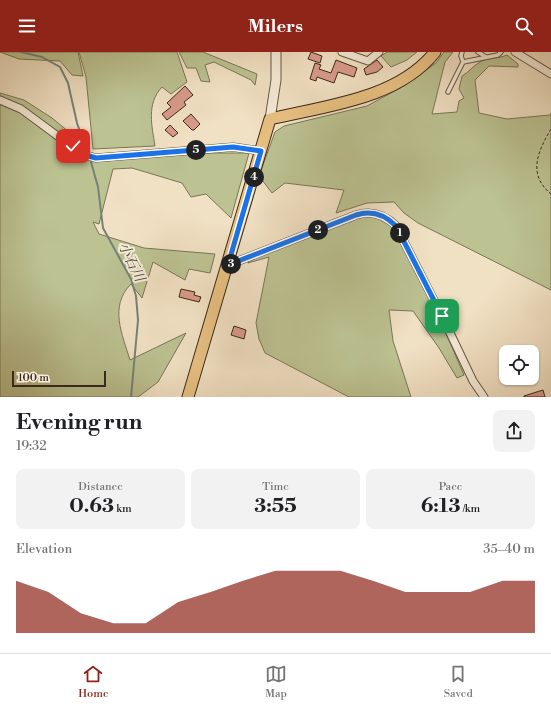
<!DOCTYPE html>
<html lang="en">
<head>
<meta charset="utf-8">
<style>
  :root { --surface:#fff; --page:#f2f2f2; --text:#202124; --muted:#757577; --line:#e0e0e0; --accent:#8f2418 }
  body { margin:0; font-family:"Libre Bodoni","Noto Serif JP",serif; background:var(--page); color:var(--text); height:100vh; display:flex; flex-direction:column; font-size:15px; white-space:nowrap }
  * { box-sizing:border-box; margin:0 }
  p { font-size:13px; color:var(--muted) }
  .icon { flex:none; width:22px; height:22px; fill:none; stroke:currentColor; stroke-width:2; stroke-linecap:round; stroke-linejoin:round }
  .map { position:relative; height:345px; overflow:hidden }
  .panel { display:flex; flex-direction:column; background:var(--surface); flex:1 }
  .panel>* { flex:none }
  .controls { position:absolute; left:499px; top:293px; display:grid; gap:8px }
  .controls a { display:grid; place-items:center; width:40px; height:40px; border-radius:8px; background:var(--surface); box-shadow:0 1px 3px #0004; font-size:20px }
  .scale { position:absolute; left:12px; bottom:10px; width:94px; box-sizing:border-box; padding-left:4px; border:2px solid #392a1a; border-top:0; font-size:11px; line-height:14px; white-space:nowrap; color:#392a1a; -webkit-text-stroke:3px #f6ecd9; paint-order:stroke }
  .pin { position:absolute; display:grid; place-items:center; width:34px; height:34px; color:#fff; margin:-17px; border-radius:8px; box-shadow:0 2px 6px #0006 }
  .km { position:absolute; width:20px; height:20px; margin:-10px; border-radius:50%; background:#222; color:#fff; font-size:11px; line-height:20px; text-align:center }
  .round { display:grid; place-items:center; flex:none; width:42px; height:42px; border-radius:8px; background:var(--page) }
  .summary { display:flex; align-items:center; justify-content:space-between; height:68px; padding:0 16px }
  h1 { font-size:22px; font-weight:800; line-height:30px }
  .figures { display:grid; grid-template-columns:repeat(3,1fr); gap:6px; height:68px; padding:4px 16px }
  .figures div { display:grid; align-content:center; border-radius:8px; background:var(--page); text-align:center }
  .figures b { font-size:20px; font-weight:800 }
  .figures small { font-size:11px; font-weight:400 }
  .figures p { font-size:11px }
  .chart { height:112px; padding:8px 16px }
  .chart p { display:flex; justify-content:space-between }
  .chart svg { width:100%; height:72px; margin-top:4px; fill:var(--accent); opacity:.7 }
  header { display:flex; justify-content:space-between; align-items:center; height:52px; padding:0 16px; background:var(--accent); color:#fff; font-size:18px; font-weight:800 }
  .menu { display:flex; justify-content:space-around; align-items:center; height:56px; border-top:1px solid var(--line); background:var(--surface); font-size:11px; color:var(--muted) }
  .menu a { display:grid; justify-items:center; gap:2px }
  .menu .active { color:var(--accent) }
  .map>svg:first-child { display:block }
</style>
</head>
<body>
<header><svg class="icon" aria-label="menu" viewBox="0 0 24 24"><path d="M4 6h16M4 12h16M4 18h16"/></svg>Milers<svg class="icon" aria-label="search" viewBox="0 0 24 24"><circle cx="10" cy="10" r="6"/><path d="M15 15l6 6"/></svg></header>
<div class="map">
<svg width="551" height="345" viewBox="0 0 551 345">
  <rect width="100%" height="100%" fill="#f1e1c4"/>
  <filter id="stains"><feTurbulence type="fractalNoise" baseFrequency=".005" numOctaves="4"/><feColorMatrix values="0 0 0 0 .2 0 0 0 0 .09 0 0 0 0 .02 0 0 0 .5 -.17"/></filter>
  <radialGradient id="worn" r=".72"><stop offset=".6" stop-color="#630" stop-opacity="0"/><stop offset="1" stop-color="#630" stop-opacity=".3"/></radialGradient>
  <g fill="#bcc292" stroke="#7a7656">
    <path d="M 0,0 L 78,0 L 83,24 L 72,23 L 60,9 L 19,7 Z"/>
    <path d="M 79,0 L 177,0 L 187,30 L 171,42 L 162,35 C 146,52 152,74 155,94 L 93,97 L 86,25 Z"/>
    <path d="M 179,0 L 203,0 L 257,22 L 255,33 L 251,28 L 214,10 L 205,13 L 210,30 L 201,29 L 196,16 L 187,16 Z"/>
    <path d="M 387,0 L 417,0 L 407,8 L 391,15 L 381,4 Z"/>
    <path d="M 444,0 L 453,0 L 445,10 L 432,62 L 457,60 L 459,49 L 464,46 L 459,37 L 462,24 C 469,20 473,14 480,10 C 487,5 499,7 507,3 L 518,12 L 518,15 L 489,14 L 475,28 L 479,61 L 507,67 L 550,63 L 551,61 L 551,238 L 418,171 L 404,161 L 394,150 L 367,151 L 336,161 L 344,138 L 285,131 L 272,141 L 259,124 L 275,80 L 284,74 L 367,54 L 402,35 L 436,11 Z"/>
    <path d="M 0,41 L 24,48 L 52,66 L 75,85 L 76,100 L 93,109 L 176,101 L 249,101 L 231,166 L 206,142 L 191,145 L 182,131 L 132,116 L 113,117 L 99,172 L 93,170 L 99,182 L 144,196 L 215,202 L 210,221 L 189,217 L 185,228 L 153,210 L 142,246 L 131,232 C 109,254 122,282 130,308 L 186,281 L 158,330 L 138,345 L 0,345 Z"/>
    <path d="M 365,162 L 381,164 L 393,174 L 428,240 L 464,323 L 457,326 L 439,296 L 413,259 L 389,258 L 393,289 L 411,345 L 349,345 L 265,301 L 259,287 L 256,271 L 269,205 L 248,211 L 251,205 Z"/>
  </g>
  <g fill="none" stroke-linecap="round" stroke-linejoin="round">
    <g stroke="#74827a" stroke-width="2">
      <path d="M 21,0 L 42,5 L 60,15 L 68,31 L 77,71 L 85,94"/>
      <path d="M 91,110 L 98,135 L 103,176 L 131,227 L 136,244 L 138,268 L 131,345"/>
    </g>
  </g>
  <g fill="#d99a8a" stroke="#392a1a">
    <path d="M 311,0 L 322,4 L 320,11 L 308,7 Z"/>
    <path d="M 336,8 L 357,16 L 354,25 L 338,20 L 334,31 L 317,25 L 316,29 L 310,27 L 315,11 L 321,13 L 319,17 L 331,21 Z"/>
    <path d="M 377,8 L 383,15 L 377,20 L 366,23 L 364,17 Z"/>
    <path d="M 185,34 L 193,43 L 184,50 L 186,53 L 167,68 L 162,62 L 171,55 L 167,51 Z"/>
    <path d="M 191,62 L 200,72 L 194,78 L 192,78 L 183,69 Z"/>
    <path d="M 170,73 L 178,81 L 173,85 L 165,78 Z"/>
    <path d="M 181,237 L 195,240 L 194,243 L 201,245 L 199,250 L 179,245 Z"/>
    <path d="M 234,274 L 246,278 L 244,287 L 231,283 Z"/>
    <path d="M 543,338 L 545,345 L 524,345 L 524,344 Z"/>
  </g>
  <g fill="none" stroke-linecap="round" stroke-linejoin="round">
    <defs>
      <g id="service">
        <path d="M 462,0 L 461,4 L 463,10"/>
        <path d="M 478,0 L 486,5"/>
        <path d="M 448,40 L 463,10 L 498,3 L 501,0"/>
      </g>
      <g id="minor">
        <path d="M 342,0 L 368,9 L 379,0"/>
        <path d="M 515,0 L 551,22"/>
        <path d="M 0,48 L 21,57 L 82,102 L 96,106 L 233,95 L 261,99"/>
        <path d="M 228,213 L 356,163 C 372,158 385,163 396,174 L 442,264 L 473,329 L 484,345"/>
      </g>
      <path id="tertiary" d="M 270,67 L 276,28 L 276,0"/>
      <path id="primary" d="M 188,345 L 270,67 C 325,54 398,47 435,0"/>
    </defs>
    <use href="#service" stroke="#675844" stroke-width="5.5"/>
    <use href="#minor" stroke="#675844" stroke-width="9"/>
    <use href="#tertiary" stroke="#675844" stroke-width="11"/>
    <use href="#primary" stroke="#392a1a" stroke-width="13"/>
    <path stroke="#392a1a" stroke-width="1" stroke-dasharray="3 2" stroke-linecap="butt" d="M 551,77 C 538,99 527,122 551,142"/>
    <use href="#service" stroke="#f6ecd9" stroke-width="3.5"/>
    <use href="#minor" stroke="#f6ecd9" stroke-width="7"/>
    <use href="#tertiary" stroke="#f6ecd9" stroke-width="9"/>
    <use href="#primary" stroke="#e8c082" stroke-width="11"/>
  </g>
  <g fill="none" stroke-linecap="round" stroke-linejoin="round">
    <defs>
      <path id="route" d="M 73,94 L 82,102 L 96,106 L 233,95 L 261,99 L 228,213 L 356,163 C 372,158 385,163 396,174 L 442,264"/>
    </defs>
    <use href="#route" stroke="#fff" stroke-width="8"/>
    <use href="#route" stroke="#1a73e8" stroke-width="5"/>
  </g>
  <g text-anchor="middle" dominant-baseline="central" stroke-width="4" stroke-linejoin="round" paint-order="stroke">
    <g font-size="14" font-style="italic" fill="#524e42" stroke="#f6ecd9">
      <text transform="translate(131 210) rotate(64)">小石川</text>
    </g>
  </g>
  <rect width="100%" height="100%" filter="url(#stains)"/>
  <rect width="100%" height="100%" fill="url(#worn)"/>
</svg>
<div class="controls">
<a><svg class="icon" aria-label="locate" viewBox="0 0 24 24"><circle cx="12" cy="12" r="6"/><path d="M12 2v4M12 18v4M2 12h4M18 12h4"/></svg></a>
</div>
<div class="scale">100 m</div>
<div class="pin" style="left:442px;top:264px;background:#1e9e55"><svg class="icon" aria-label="arrive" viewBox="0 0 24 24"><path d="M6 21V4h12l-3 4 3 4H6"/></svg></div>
<div class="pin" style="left:73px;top:94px;background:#d93025"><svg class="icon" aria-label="check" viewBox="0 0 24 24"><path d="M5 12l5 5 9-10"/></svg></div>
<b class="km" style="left:400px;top:181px">1</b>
<b class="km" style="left:318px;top:178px">2</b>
<b class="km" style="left:231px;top:212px">3</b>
<b class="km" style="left:254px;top:125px">4</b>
<b class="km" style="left:196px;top:98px">5</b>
</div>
<section class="panel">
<div class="summary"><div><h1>Evening run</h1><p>19:32</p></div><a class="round"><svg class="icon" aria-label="share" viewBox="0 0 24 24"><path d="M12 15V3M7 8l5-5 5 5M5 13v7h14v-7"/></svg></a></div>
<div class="figures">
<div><p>Distance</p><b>0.63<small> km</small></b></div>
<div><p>Time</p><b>3:55</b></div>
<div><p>Pace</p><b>6:13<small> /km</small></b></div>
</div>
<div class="chart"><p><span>Elevation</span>35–40 m</p>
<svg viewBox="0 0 160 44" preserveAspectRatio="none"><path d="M0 44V12L10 19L20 32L30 38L40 38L50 25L60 19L70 12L80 6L90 6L100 6L110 12L120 19L130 19L140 19L150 12L160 12V44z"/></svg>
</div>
</section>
<nav class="menu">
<a class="active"><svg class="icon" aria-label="home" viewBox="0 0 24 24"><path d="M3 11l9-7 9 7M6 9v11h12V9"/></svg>Home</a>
<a><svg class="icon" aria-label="map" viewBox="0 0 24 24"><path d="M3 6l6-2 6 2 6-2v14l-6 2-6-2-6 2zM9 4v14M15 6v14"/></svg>Map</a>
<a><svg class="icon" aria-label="saved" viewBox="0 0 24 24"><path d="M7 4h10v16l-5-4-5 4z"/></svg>Saved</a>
</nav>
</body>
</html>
